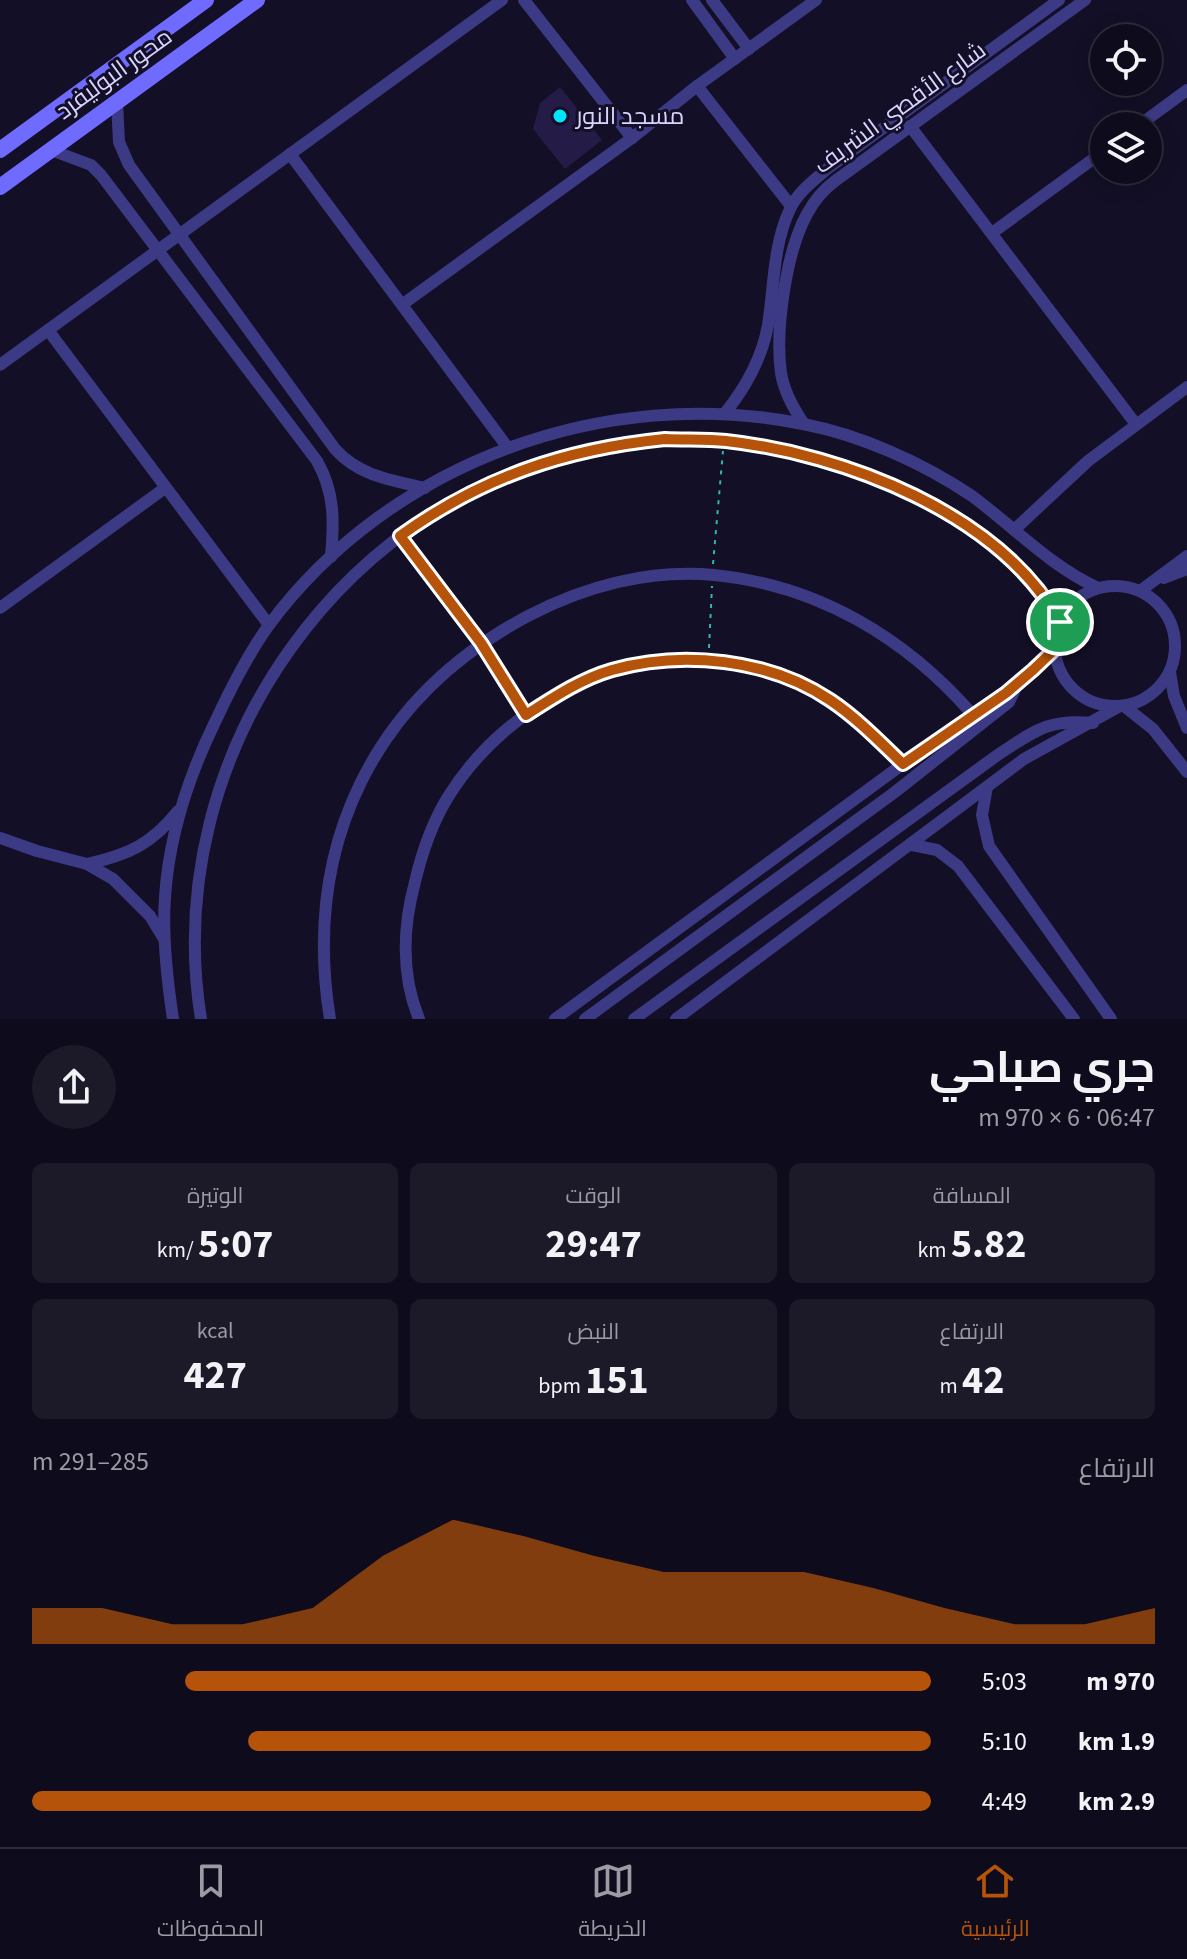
<!DOCTYPE html>
<html lang="ar">
<head>
<meta charset="utf-8">
<style>
  :root { --surface:#0e0b1c; --page:#1c1929; --text:#f1f3f6; --muted:#9b9ba3; --line:#2e2b3b; --accent:#b45309 }
  body { margin:0; font-family:"Source Sans 3",Cairo,sans-serif; background:var(--page); color:var(--text); direction:rtl; height:100vh; display:flex; flex-direction:column; font-size:30px; white-space:nowrap }
  * { box-sizing:border-box; margin:0 }
  p { font-size:26px; color:var(--muted) }
  .icon { flex:none; width:44px; height:44px; fill:none; stroke:currentColor; stroke-width:2; stroke-linecap:round; stroke-linejoin:round }
  .map { position:relative; height:1019px; overflow:hidden; direction:ltr }
  .sheet { display:flex; flex-direction:column; background:var(--surface); flex:1 }
  .sheet>* { flex:none }
  .tools { position:absolute; left:1090px; top:24px; display:grid; gap:16px }
  .tools a { display:grid; place-items:center; width:72px; height:72px; border-radius:50%; background:var(--surface); box-shadow:0 4px 20px #0003,0 0 0 2px var(--line); font-size:40px }
  .pin { position:absolute; display:grid; place-items:center; width:68px; height:68px; color:#fff; margin:-34px; border:4px solid #fff; border-radius:50%; box-shadow:0 2px 8px #0007 }
  .round { display:grid; place-items:center; flex:none; width:84px; height:84px; border-radius:42px; background:var(--page) }
  .head { display:flex; align-items:center; justify-content:space-between; height:136px; padding:0 32px }
  h1 { font-size:44px; font-weight:700; line-height:60px }
  .metrics { display:grid; grid-template-columns:repeat(3,1fr); gap:12px; height:136px; padding:8px 32px }
  .metrics div { display:grid; align-content:center; border-radius:12px; background:var(--page); text-align:center }
  .metrics b { font-size:40px; font-weight:700 }
  .metrics small { font-size:22px; font-weight:400 }
  .metrics p { font-size:22px }
  .chart { height:224px; padding:16px 32px }
  .chart p { display:flex; justify-content:space-between }
  .chart svg { width:100%; height:144px; margin-top:8px; fill:var(--accent); opacity:.7 }
  ul { padding:0 32px; list-style:none; font-size:26px }
  li { display:grid; grid-template-columns:128px 96px 1fr; align-items:center; height:60px }
  li i { height:20px; border-radius:10px; background:var(--accent) }
  .dock { display:flex; justify-content:space-around; align-items:center; height:112px; border-top:2px solid var(--line); background:var(--surface); font-size:22px; color:var(--muted) }
  .dock a { display:grid; justify-items:center; gap:4px }
  .dock .selected { color:var(--accent) }
  .map>svg:first-child { display:block }
</style>
</head>
<body>
<div class="map">
<svg width="1187" height="1019" viewBox="0 0 1187 1019">
  <rect width="100%" height="100%" fill="#130f26"/>
  <path fill="#241b47" d="M 560,87 L 602,140 L 565,169 L 533,129 L 540,103 Z"/>
  <g fill="none" stroke-linecap="round" stroke-linejoin="round">
    <g stroke="#2fb8b0" stroke-width="2" stroke-dasharray="4 6" stroke-linecap="butt">
      <path d="M 408,546 L 474,634"/>
      <path d="M 713,564 L 723,451"/>
      <path d="M 709,648 L 712,586"/>
      <path d="M 489,656 L 520,704"/>
    </g>
    <g stroke="#3d3a85" stroke-width="12">
      <path d="M 524,0 L 632,138"/>
      <path d="M 692,0 L 735,59"/>
      <path d="M 712,0 L 749,49"/>
      <path d="M 697,86 L 791,206"/>
      <path d="M 117,102 L 119,142 L 129,165 L 335,449 C 359,476 391,480 425,488"/>
      <path d="M 910,126 L 1135,423"/>
      <path d="M 1138,126 L 1187,90"/>
      <path d="M 51,150 L 91,165 L 101,175 L 317,461 C 335,493 334,521 331,557"/>
      <path d="M 290,154 L 508,448"/>
      <path d="M 992,233 L 1104,151"/>
      <path d="M 403,304 L 632,138 L 697,86 L 816,0"/>
      <path d="M 48,330 L 269,625"/>
      <path d="M 0,365 L 502,0"/>
      <path d="M 725,413 C 746,387 762,358 768,325 C 774,287 773,245 790,209 C 797,193 814,180 827,169 L 1059,0"/>
      <path d="M 804,424 C 793,408 784,392 781,373 C 775,330 786,252 807,214 C 814,201 823,190 835,181 L 1085,0"/>
      <path d="M 1014,530 L 1088,461 L 1187,387"/>
      <path d="M 1164,578 L 1187,569"/>
      <circle cx="1115" cy="646" r="60"/>
      <path d="M 1140,591 L 1187,556"/>
      <path d="M 0,608 L 165,488"/>
      <path d="M 1170,672 L 1174,696 L 1187,728"/>
      <path d="M 1124,706 L 1153,729 L 1187,772"/>
      <path d="M 987,787 L 982,815 L 989,846 L 1111,1019"/>
      <path d="M 0,838 L 37,851 L 87,864 L 113,879 L 150,916 L 164,939"/>
      <path d="M 912,845 L 937,850 L 958,866 L 1074,1019"/>
      <path d="M 87,864 C 128,855 152,844 178,811"/>
      <path d="M 173,1019 C 167,979 162,937 165,897 C 169,836 189,775 216,720 C 231,688 248,654 269,625 C 390,462 606,384 803,424 C 861,435 923,463 972,496 C 1014,527 1050,566 1098,588"/>
      <path d="M 201,1019 C 158,753 346,488 614,444 C 699,430 788,445 868,475 C 942,502 1021,552 1060,622"/>
      <path d="M 330,1019 C 302,846 373,698 528,616 C 585,586 650,569 714,575 C 818,585 906,638 973,715"/>
      <path d="M 419,1019 C 401,975 403,926 415,882 C 422,852 432,823 448,797 C 510,697 636,638 752,667 C 814,683 858,721 903,764"/>
      <path d="M 555,1019 L 903,764 L 1006,693 L 1055,649"/>
      <path d="M 585,1019 L 895,792 L 1009,702 L 1016,687"/>
      <path d="M 634,1019 L 999,754 C 1036,730 1048,719 1093,723"/>
      <path d="M 676,1019 L 1024,759 L 1120,706"/>
    </g>
    <g stroke="#6f6bff" stroke-width="16">
      <path d="M 0,150 L 206,0"/>
      <path d="M 0,187 L 257,0"/>
    </g>
  </g>
  <g fill="none" stroke-linecap="round" stroke-linejoin="round">
    <defs>
      <path id="route" d="M 665,439 C 685,440 706,439 726,441 C 844,454 999,513 1060,622 L 1055,649 L 1033,670 L 1006,693 L 903,764 C 880,742 857,718 830,700 C 769,659 682,650 612,670 C 581,679 554,697 526,715 L 481,643 L 400,536 C 482,477 566,449 665,439 Z"/>
    </defs>
    <use href="#route" stroke="#fff" stroke-width="16"/>
    <use href="#route" stroke="#b45309" stroke-width="10"/>
  </g>
  <circle fill="#00e5ff" stroke="#130f26" stroke-width="3" cx="560" cy="116" r="8"/>
  <g text-anchor="middle" dominant-baseline="central" stroke-width="6" stroke-linejoin="round" paint-order="stroke">
    <g font-size="24" fill="#d9d4ff" stroke="#130f26">
      <text transform="translate(114 74) rotate(-36)">محور البوليفرد</text>
      <text transform="translate(900 108) rotate(-36)">شارع الأقصي الشريف</text>
    </g>
    <g font-size="24" fill="#d9d4ff" stroke="#130f26" text-anchor="start">
      <text x="576" y="116">مسجد النور</text>
    </g>
  </g>
</svg>
<div class="tools">
<a><svg class="icon" aria-label="locate" viewBox="0 0 24 24"><circle cx="12" cy="12" r="6"/><path d="M12 2v4M12 18v4M2 12h4M18 12h4"/></svg></a>
<a><svg class="icon" aria-label="layers" viewBox="0 0 24 24"><path d="M12 4l9 5-9 5-9-5zM3 14l9 5 9-5"/></svg></a>
</div>
<div class="pin" style="left:1060px;top:622px;background:#1e9e55"><svg class="icon" aria-label="arrive" viewBox="0 0 24 24"><path d="M6 21V4h12l-3 4 3 4H6"/></svg></div>
</div>
<section class="sheet">
<div class="head"><div><h1>جري صباحي</h1><p>06:47 · 6 × 970 m</p></div><a class="round"><svg class="icon" aria-label="share" viewBox="0 0 24 24"><path d="M12 15V3M7 8l5-5 5 5M5 13v7h14v-7"/></svg></a></div>
<div class="metrics">
<div><p>المسافة</p><b>5.82<small> km</small></b></div>
<div><p>الوقت</p><b>29:47</b></div>
<div><p>الوتيرة</p><b>5:07<small> /km</small></b></div>
</div>
<div class="metrics">
<div><p>الارتفاع</p><b>42<small> m</small></b></div>
<div><p>النبض</p><b>151<small> bpm</small></b></div>
<div><p>kcal</p><b>427</b></div>
</div>
<div class="chart"><p><span>الارتفاع</span>285–291 m</p>
<svg viewBox="0 0 160 44" preserveAspectRatio="none"><path d="M0 44V33L10 33L20 38L30 38L40 33L50 17L60 6L70 11L80 17L90 22L100 22L110 22L120 27L130 33L140 38L150 38L160 33V44z"/></svg>
</div>
<ul>
<li><b>970 m</b>5:03<i style="width:83%"></i></li>
<li><b>1.9 km</b>5:10<i style="width:76%"></i></li>
<li><b>2.9 km</b>4:49<i style="width:100%"></i></li>
</ul>
</section>
<nav class="dock">
<a class="selected"><svg class="icon" aria-label="home" viewBox="0 0 24 24"><path d="M3 11l9-7 9 7M6 9v11h12V9"/></svg>الرئيسية</a>
<a><svg class="icon" aria-label="map" viewBox="0 0 24 24"><path d="M3 6l6-2 6 2 6-2v14l-6 2-6-2-6 2zM9 4v14M15 6v14"/></svg>الخريطة</a>
<a><svg class="icon" aria-label="saved" viewBox="0 0 24 24"><path d="M7 4h10v16l-5-4-5 4z"/></svg>المحفوظات</a>
</nav>
</body>
</html>
